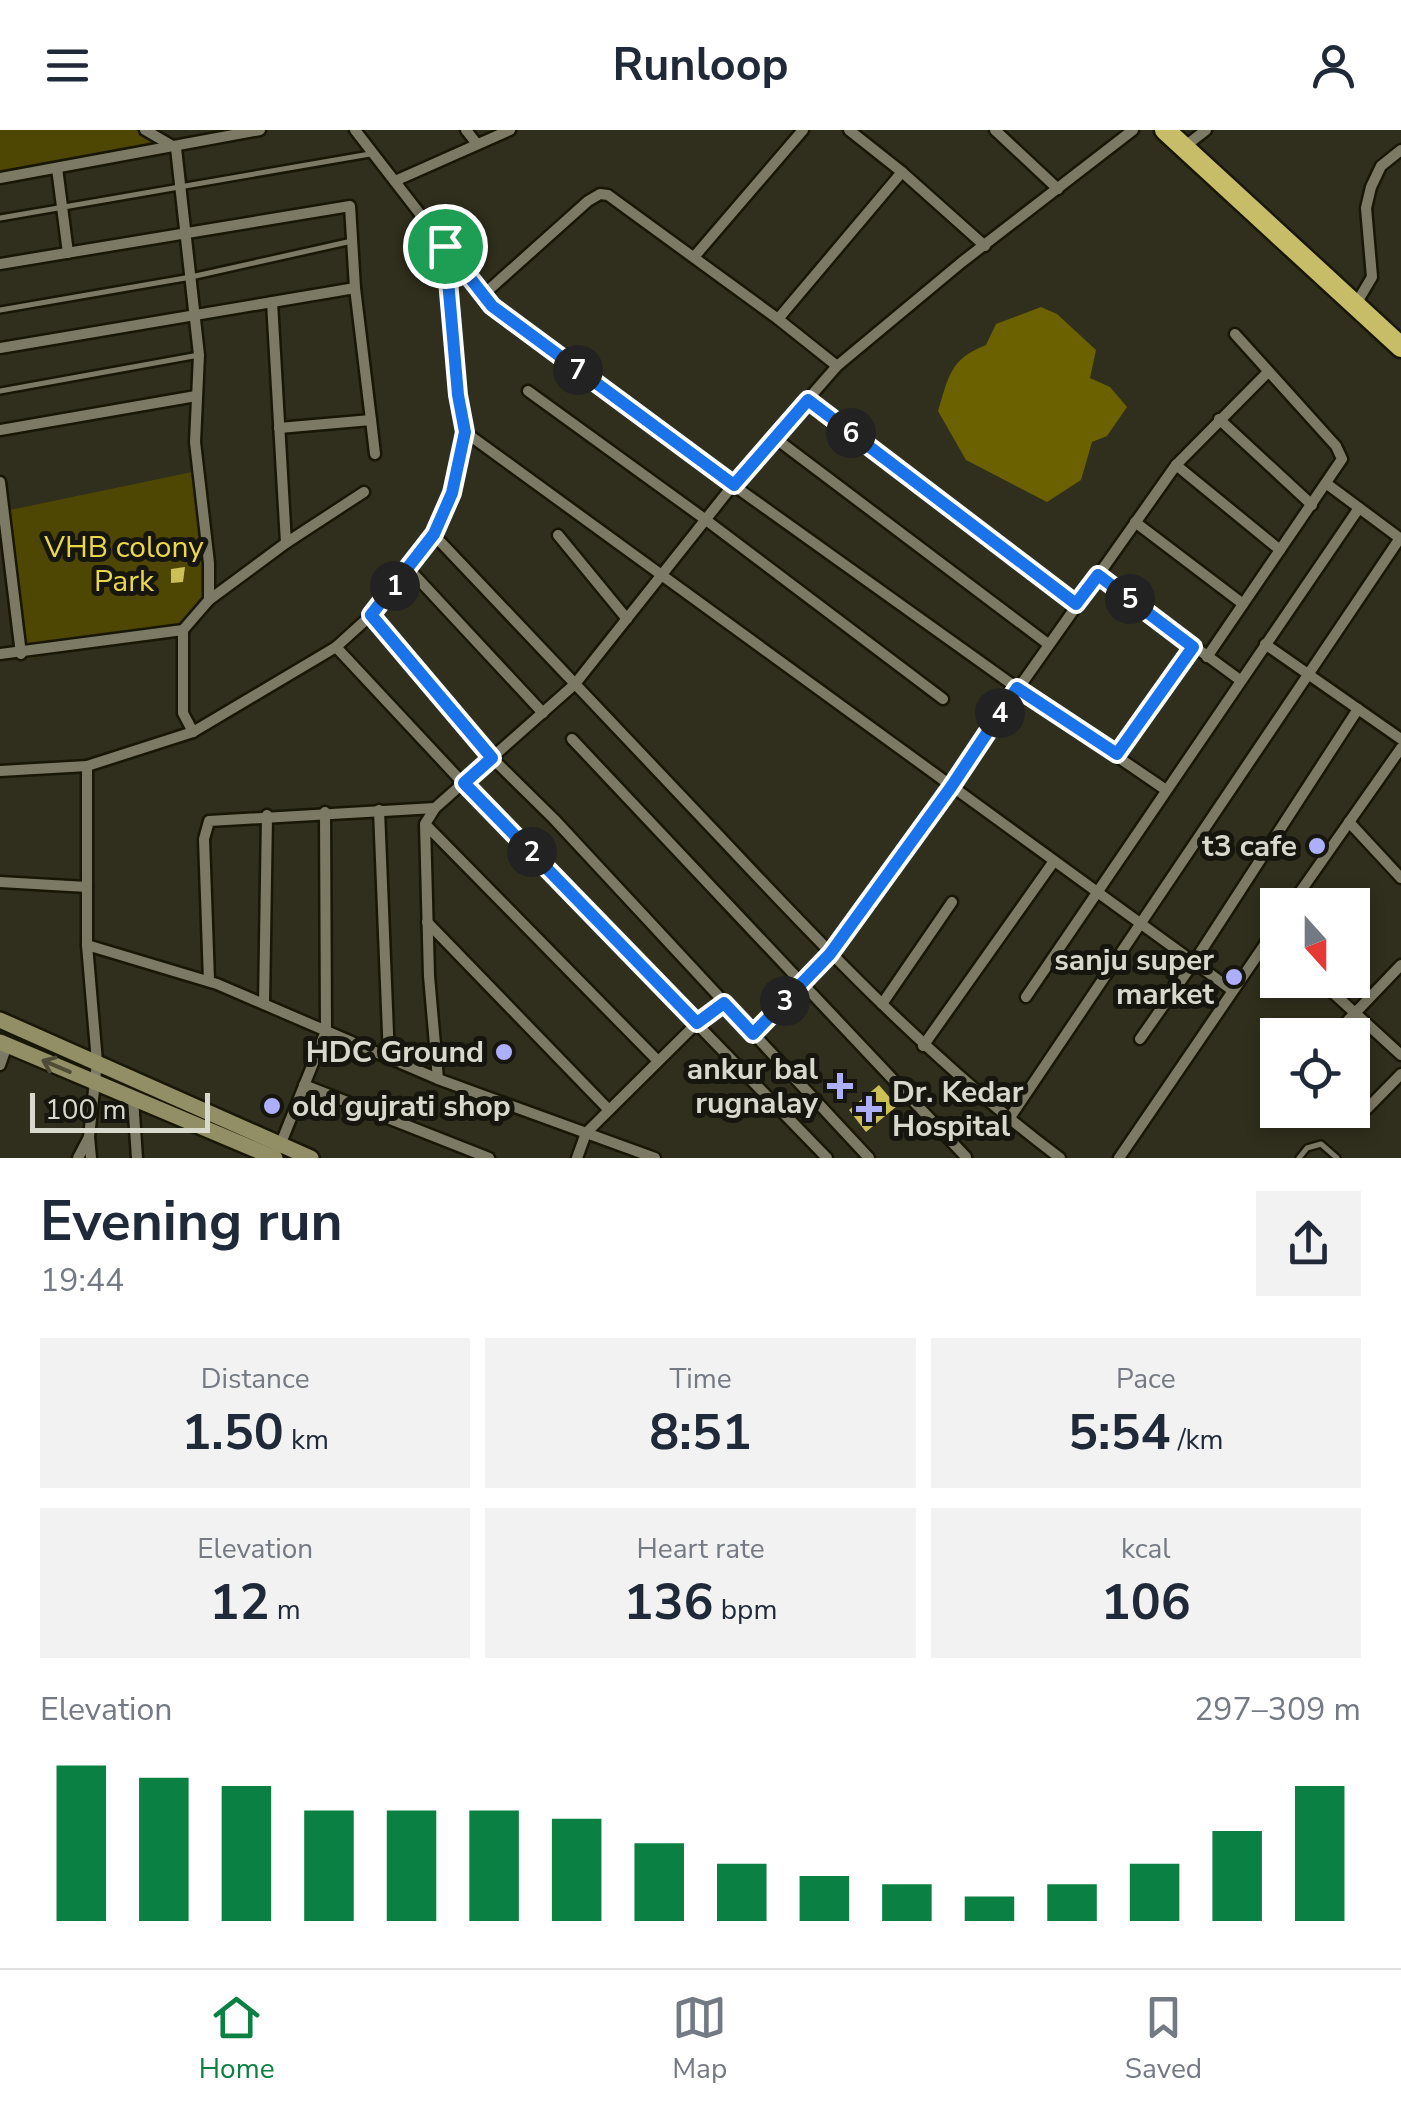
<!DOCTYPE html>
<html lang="en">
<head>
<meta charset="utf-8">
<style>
  :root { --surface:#fff; --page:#f2f2f3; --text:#1f2937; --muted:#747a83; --line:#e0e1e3; --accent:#0b8043 }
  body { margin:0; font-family:"Nunito Sans",sans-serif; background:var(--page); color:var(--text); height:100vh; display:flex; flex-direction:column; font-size:38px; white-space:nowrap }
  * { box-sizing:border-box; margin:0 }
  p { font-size:32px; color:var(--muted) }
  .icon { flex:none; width:55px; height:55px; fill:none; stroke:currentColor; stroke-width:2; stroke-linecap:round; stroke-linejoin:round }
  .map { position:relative; height:1028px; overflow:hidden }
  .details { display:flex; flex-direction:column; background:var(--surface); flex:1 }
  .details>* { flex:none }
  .needle { width:65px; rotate:159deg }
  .controls { position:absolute; left:1260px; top:758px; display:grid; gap:20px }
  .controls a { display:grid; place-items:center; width:110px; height:110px; border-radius:0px; background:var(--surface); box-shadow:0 5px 15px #0003; font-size:50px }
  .scale { position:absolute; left:30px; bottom:25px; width:180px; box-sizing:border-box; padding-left:10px; border:5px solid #d9d8cd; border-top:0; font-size:28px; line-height:35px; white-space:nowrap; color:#d9d8cd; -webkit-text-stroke:8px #17160e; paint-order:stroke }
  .pin { position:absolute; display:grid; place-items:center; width:85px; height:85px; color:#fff; margin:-42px; border:5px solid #fff; border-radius:50%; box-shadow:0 2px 10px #0007 }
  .km { position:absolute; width:50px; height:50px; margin:-25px; border-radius:50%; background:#222; color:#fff; font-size:28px; line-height:50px; text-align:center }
  .round { display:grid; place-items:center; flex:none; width:105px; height:105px; border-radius:0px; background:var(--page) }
  .overview { display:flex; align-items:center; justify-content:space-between; height:170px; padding:0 40px }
  h1 { font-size:55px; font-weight:700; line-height:75px }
  .metrics { display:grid; grid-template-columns:repeat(3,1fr); gap:15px; height:170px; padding:10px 40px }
  .metrics div { display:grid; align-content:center; border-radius:0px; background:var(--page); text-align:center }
  .metrics b { font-size:50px; font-weight:700 }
  .metrics small { font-size:28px; font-weight:400 }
  .metrics p { font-size:28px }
  .chart { height:280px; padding:20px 40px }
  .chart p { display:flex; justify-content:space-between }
  .chart svg { width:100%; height:180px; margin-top:10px; stroke:var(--accent); stroke-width:6 }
  header { display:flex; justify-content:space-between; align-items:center; height:130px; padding:0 40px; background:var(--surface); font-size:45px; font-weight:700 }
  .tab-bar { display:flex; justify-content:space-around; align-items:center; height:140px; border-top:2px solid var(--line); background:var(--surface); font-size:28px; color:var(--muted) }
  .tab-bar a { display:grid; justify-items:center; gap:5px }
  .tab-bar .on { color:var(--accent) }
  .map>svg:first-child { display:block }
</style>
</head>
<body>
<header><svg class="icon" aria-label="menu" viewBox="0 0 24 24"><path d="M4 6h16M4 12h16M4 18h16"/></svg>Runloop<svg class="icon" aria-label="person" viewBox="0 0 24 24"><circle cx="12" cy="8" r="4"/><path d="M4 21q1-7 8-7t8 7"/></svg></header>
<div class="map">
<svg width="1401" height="1028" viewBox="0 0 1401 1028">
  <rect width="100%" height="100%" fill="#302e1c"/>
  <g fill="#4e4603">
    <path d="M 0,0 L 136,0 L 161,17 L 0,43 Z"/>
    <path d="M 192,342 L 199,348 L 209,458 L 173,502 L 25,529 L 5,381 Z"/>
  </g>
  <path fill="#6b6100" d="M 1041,177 L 1057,184 L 1096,220 L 1090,248 L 1110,257 L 1127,277 L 1107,306 L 1092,312 L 1081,350 L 1047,372 L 966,330 L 938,281 C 949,246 950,229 986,215 L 996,194 Z"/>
  <g fill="#ccbf55">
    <path d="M 185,437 L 183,452 L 171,453 L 171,439 Z"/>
    <path d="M 879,955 L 897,976 L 866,1002 L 849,980 Z"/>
  </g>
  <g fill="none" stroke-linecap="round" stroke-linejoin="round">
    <defs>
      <g id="lane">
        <path d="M 0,88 L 370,24"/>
        <path d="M 0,180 L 191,147 L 352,111"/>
        <path d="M 0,261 L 199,225"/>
        <path d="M 1299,1028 L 1307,1018 L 1321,1014 L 1337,1028"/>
      </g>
      <g id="street">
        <path d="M 145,0 L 176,18 L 199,225 L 195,312 L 209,433 L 209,470 L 183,500 L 183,583 L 193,602"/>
        <path d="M 355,0 L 492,177 L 733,355 L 1017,558 L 1166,660"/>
        <path d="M 466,0 L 477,14"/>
        <path d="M 849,0 L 902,42 L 985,116"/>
        <path d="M 995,0 L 1058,59"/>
        <path d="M 1184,17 L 1206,0"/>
        <path d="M 57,38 L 68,123"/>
        <path d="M 0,48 L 260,0"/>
        <path d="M 395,51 L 510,0"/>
        <path d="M 694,127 L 803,0"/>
        <path d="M 0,134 L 350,76 L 355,158 L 371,290 L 279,298"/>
        <path d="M 483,165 L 588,71 L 600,64 L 608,65 L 778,189 L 837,236"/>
        <path d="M 272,172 L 286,413"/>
        <path d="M 1356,174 L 1372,147 L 1366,78 L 1371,57 L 1381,36 L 1401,20"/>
        <path d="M 778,189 L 902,42"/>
        <path d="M 0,218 L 355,158"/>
        <path d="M 528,261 L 706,390 L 943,569"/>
        <path d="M 808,270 L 1076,474"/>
        <path d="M 1219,289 L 1312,375"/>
        <path d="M 371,290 L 375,324"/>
        <path d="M 0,300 L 196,266"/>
        <path d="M 465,302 L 1232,860"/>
        <path d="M 775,308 L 1048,514"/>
        <path d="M 1176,335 L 1280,420"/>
        <path d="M 0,352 L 21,524"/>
        <path d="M 1327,354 L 1401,409"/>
        <path d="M 1135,392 L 1243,474"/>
        <path d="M 434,405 C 530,506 626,608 722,709 C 829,823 935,934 1060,1028"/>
        <path d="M 558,405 L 627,489"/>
        <path d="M 409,439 L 543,583"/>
        <path d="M 1097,445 L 1240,550"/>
        <path d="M 209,470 L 286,413 L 364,362"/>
        <path d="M 371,485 L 492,628 L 554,689 L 869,1028"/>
        <path d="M 1265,514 L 1401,609"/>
        <path d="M 336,517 L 463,653 L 827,1028"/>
        <path d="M 0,524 L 183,500"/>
        <path d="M 1207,527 L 1342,329 L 1336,316 L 1235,204"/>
        <path d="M 572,609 L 966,1027"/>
        <path d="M 1117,624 L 1193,517"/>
        <path d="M 87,636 L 87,815 L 97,932 L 89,1007 L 91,1028"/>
        <path d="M 0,641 L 87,636 L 193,602 L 336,517 L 379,478 L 434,405 L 452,363 L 465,302 L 458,265 L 445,117"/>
        <path d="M 379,680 L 389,928"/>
        <path d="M 1349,692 L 1401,748"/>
        <path d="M 426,695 L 658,931"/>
        <path d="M 0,752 L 87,757"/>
        <path d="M 1291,775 L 1401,618"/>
        <path d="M 427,792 L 609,980"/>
        <path d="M 87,815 L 217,854 L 438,949 L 655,1028"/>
        <path d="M 1319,850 L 1401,925"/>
        <path d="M 209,851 L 204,709 L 209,691 L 435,678"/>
        <path d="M 1026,867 L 1359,378"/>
        <path d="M 264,874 L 267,685"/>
        <path d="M 882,874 L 952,772"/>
        <path d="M 753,904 L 831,824 L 1176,335 L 1268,242"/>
        <path d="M 1334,905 L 1401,835"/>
        <path d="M 1140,909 L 1194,832 L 1358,579"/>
        <path d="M 923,916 L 1054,731"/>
        <path d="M 0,935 L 7,915"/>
        <path d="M 438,949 L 429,846 L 425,694 L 435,678 L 575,554 L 733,355 L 837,236 L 962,132 L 1133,0"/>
        <path d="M 304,955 L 489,1028"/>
        <path d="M 133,969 L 137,1028"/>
        <path d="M 1009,989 L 1400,408"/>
        <path d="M 1356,990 L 1401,944"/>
        <path d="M 279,1018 L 326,901 L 325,682"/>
        <path d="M 78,1028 L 89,1007"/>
        <path d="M 577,1028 L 586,1003 L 697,893 L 723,873"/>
        <path d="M 1119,1028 L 1278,795"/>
      </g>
      <g id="secondary">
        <path d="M 0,890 L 311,1028"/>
        <path d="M 0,912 L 275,1028"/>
      </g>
      <path id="highway" d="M 1165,0 L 1401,217"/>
    </defs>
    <use href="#lane" stroke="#181605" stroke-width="10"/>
    <use href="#street" stroke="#181605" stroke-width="15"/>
    <use href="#secondary" stroke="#181605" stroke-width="20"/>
    <use href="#highway" stroke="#181605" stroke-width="25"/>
    <use href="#lane" stroke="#7c7a65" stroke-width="5"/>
    <use href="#street" stroke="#7c7a65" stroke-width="10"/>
    <use href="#secondary" stroke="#928e66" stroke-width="15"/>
    <use href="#highway" stroke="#c7bd69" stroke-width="20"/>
  </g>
  <defs><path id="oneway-shaft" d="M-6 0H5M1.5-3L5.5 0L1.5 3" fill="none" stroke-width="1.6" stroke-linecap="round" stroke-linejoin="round" transform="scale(2.5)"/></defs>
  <use stroke="#4e4c36" href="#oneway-shaft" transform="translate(56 936) rotate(-157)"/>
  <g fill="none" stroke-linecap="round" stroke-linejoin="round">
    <defs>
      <path id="route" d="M 445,116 L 492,176 L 734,355 L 808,270 L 1076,474 L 1098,445 L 1193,517 L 1117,624 L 1017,558 L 951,657 L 830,824 L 753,904 L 724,873 L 697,893 L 464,653 L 492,628 L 371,485 L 434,404 L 452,363 L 465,302 L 458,265 Z"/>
    </defs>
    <use href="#route" stroke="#fff" stroke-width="20"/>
    <use href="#route" stroke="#1a73e8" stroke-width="12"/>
  </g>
  <g fill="#adaffb" stroke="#17160e" stroke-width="4">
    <circle cx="1317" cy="716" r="10"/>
    <circle cx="1234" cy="847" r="10"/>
    <circle cx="504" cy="922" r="10"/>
    <path d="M835 941h10v10h10v10h-10v10h-10v-10h-10v-10h10z"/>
    <circle cx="272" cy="976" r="10"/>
    <path d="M864 964h10v10h10v10h-10v10h-10v-10h-10v-10h10z"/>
  </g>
  <g text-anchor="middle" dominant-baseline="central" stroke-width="10" stroke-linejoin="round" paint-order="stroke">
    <g font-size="30" fill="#e9d84a" stroke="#17160e">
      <text x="124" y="417">VHB colony<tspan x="124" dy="34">Park</tspan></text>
    </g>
    <g font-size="30" font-weight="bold" fill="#d9d8cd" stroke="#17160e" text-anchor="end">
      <text x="1297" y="716">t3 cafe</text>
      <text x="1214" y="830">sanju super<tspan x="1214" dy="34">market</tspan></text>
      <text x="484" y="922">HDC Ground</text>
      <text x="818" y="939">ankur bal<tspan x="818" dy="34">rugnalay</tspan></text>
      <text x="892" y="962" text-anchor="start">Dr. Kedar<tspan x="892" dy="34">Hospital</tspan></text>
      <text x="292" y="976" text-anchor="start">old gujrati shop</text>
    </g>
  </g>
</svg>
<div class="controls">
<a><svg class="needle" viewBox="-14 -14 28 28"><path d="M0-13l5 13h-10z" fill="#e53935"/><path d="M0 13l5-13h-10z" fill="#747a83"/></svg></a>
<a><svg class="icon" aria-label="locate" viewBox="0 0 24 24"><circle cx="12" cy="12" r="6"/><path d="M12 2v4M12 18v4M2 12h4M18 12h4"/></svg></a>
</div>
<div class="scale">100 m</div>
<div class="pin" style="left:445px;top:116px;background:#1e9e55"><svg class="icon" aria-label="arrive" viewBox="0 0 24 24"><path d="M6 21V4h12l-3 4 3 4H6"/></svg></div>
<b class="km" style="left:395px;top:456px">1</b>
<b class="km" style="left:532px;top:722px">2</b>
<b class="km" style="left:785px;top:871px">3</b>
<b class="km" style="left:1000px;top:583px">4</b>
<b class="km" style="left:1130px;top:469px">5</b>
<b class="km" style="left:851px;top:303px">6</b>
<b class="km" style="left:578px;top:240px">7</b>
</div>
<section class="details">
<div class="overview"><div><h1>Evening run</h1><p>19:44</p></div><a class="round"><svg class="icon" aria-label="share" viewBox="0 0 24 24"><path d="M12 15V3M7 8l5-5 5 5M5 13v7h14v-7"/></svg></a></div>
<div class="metrics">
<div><p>Distance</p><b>1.50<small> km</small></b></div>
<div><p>Time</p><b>8:51</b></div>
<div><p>Pace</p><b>5:54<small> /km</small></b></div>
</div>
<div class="metrics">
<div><p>Elevation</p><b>12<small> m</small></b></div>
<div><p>Heart rate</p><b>136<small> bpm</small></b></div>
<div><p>kcal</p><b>106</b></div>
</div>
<div class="chart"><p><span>Elevation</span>297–309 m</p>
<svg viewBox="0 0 160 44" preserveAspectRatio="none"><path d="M5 44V6M15 44V9M25 44V11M35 44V17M45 44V17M55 44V17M65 44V19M75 44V25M85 44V30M95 44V33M105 44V35M115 44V38M125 44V35M135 44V30M145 44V22M155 44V11"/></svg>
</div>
</section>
<nav class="tab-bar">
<a class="on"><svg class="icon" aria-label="home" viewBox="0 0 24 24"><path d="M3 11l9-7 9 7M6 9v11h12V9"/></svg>Home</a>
<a><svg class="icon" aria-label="map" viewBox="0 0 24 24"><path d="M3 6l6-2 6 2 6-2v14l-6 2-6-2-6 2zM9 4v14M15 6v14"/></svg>Map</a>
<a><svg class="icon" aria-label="saved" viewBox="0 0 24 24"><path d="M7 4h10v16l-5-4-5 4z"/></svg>Saved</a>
</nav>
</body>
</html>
